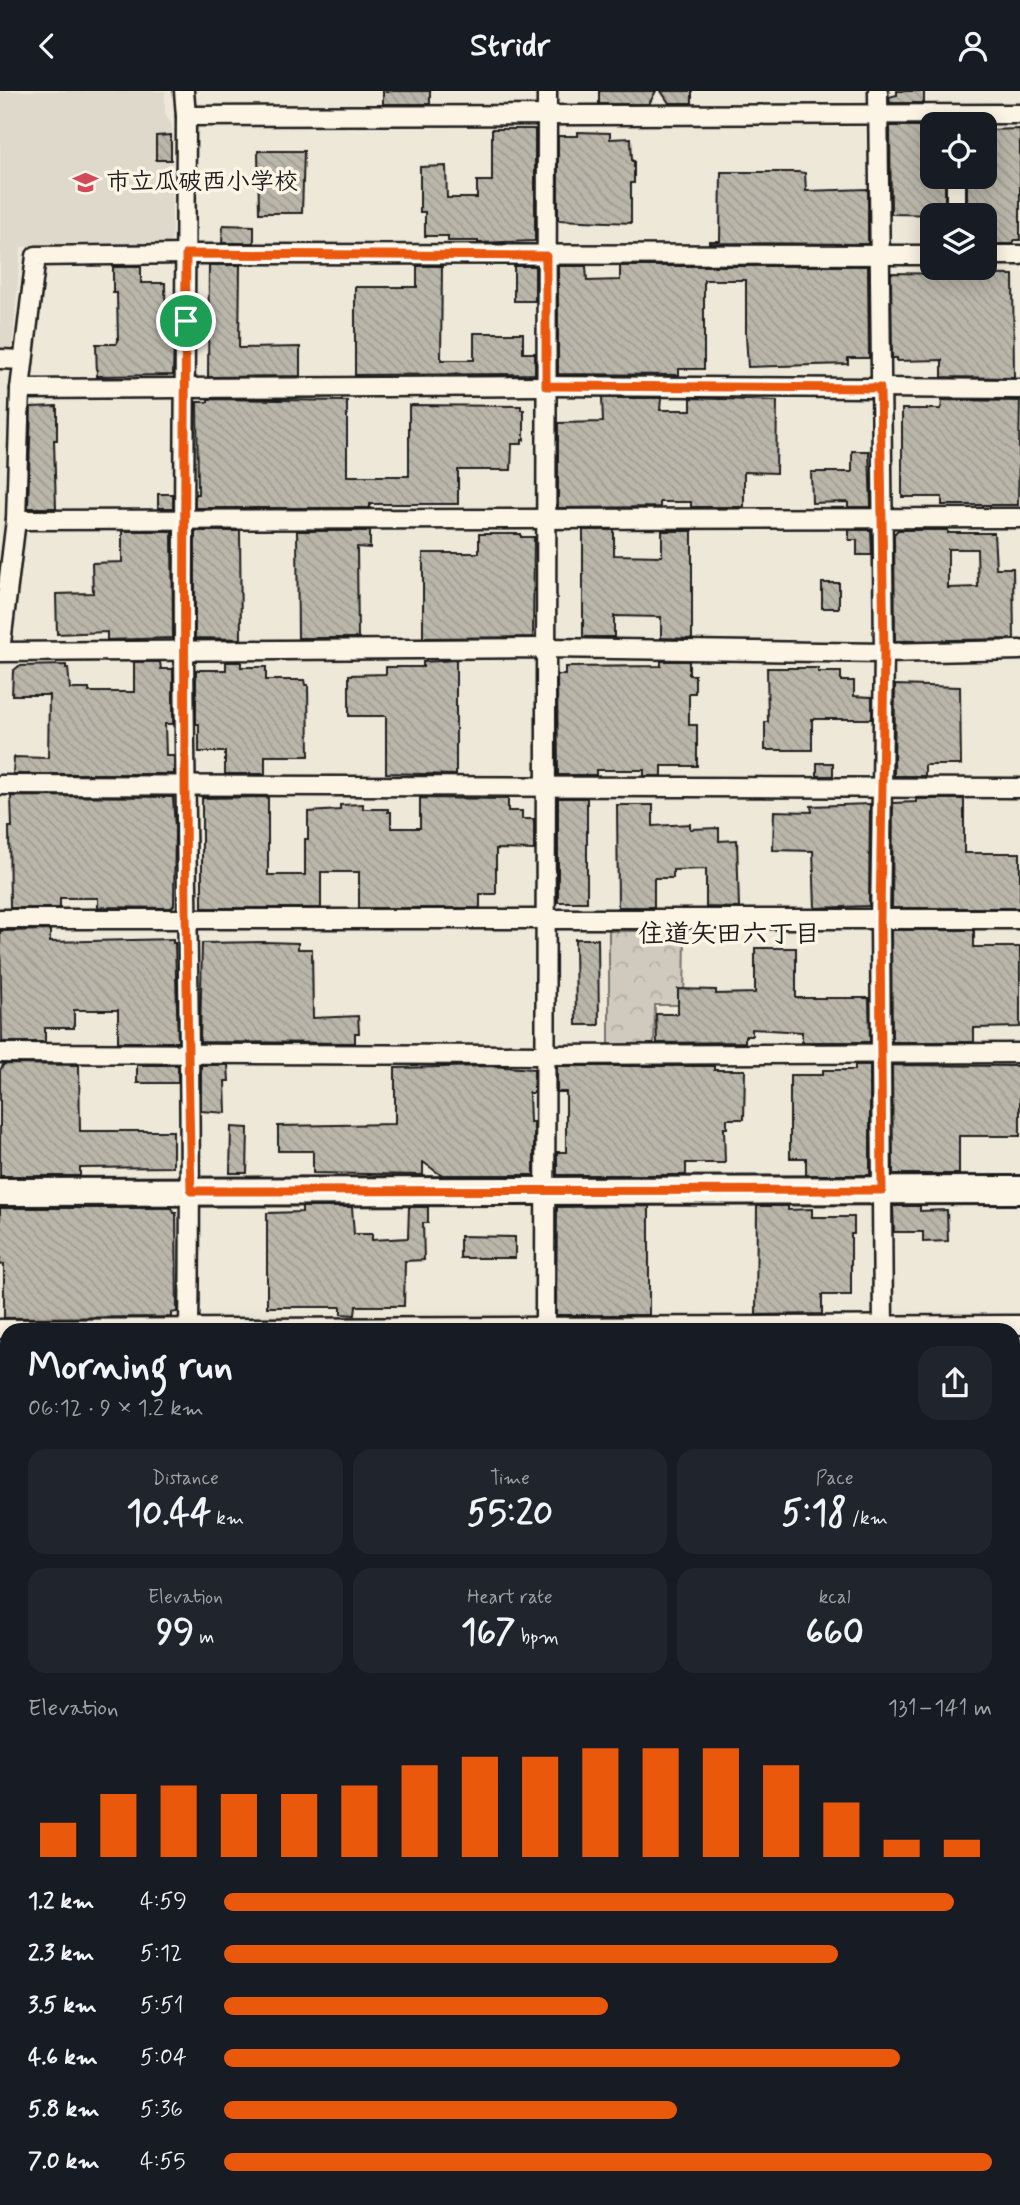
<!DOCTYPE html>
<html lang="en">
<head>
<meta charset="utf-8">
<style>
  :root { --surface:#171b24; --page:#20242c; --text:#f1f3f6; --muted:#9ea1a6; --accent:#ea580c }
  body { margin:0; font-family:Mynerve,"Klee One",sans-serif; background:var(--page); color:var(--text); height:100vh; display:flex; flex-direction:column; font-size:26px; white-space:nowrap }
  * { box-sizing:border-box; margin:0 }
  p { font-size:23px; color:var(--muted) }
  .icon { flex:none; width:38px; height:38px; fill:none; stroke:currentColor; stroke-width:2; stroke-linecap:round; stroke-linejoin:round }
  .map { position:relative; flex:1; overflow:hidden }
  .drawer { position:absolute; left:0px; top:1232px; width:1020px; height:882px; display:flex; flex-direction:column; background:var(--surface); border-radius:21px 21px 0 0; box-shadow:0 4px 18px #0003 }
  .drawer>* { flex:none }
  .tools { position:absolute; left:920px; top:21px; display:grid; gap:14px }
  .tools a { display:grid; place-items:center; width:77px; height:77px; border-radius:14px; background:var(--surface); box-shadow:0 4px 18px #0003; font-size:35px }
  .pin { position:absolute; display:grid; place-items:center; width:60px; height:60px; color:#fff; margin:-30px; border:4px solid #fff; border-radius:50%; box-shadow:0 2px 7px #0007 }
  .round { display:grid; place-items:center; flex:none; width:74px; height:74px; border-radius:21px; background:var(--page) }
  .headline { display:flex; align-items:center; justify-content:space-between; height:119px; padding:0 28px }
  h1 { font-size:38px; font-weight:800; line-height:52px }
  .figures { display:grid; grid-template-columns:repeat(3,1fr); gap:10px; height:119px; padding:7px 28px }
  .figures div { display:grid; align-content:center; border-radius:18px; background:var(--page); text-align:center }
  .figures b { font-size:35px; font-weight:800 }
  .figures small { font-size:19px; font-weight:400 }
  .figures p { font-size:19px }
  .chart { height:196px; padding:14px 28px }
  .chart p { display:flex; justify-content:space-between }
  .chart svg { width:100%; height:126px; margin-top:7px; stroke:var(--accent); stroke-width:6 }
  ul { padding:0 28px; list-style:none; font-size:23px }
  li { display:grid; grid-template-columns:112px 84px 1fr; align-items:center; height:52px }
  li i { height:18px; border-radius:9px; background:var(--accent) }
  header { display:flex; justify-content:space-between; align-items:center; height:91px; padding:0 28px; background:var(--surface); font-size:32px; font-weight:800 }
  .map>svg:first-child { display:block }
</style>
</head>
<body>
<header><svg class="icon" aria-label="back" viewBox="0 0 24 24"><path d="M15 5l-7 7 7 7"/></svg>Stridr<svg class="icon" aria-label="person" viewBox="0 0 24 24"><circle cx="12" cy="8" r="4"/><path d="M4 21q1-7 8-7t8 7"/></svg></header>
<div class="map">
<svg width="1020" height="2114" viewBox="0 0 1020 2114">
  <defs>
    <pattern id="park-crowns" width="20" height="18" patternUnits="userSpaceOnUse" patternTransform="scale(1.75)"><rect width="20" height="18" fill="#cfcabd"/><path d="M2 6a3 3 0 1 1 6 0M12 15a3 3 0 1 1 6 0" fill="none" stroke="#b1ada2"/></pattern>
    <pattern id="building-back-hatch" width="6" height="6" patternUnits="userSpaceOnUse" patternTransform="scale(1.75)"><rect width="6" height="6" fill="#bab6aa"/><path d="M-1 5l2 2M0 0l6 6M5-1l2 2" fill="none" stroke="#9f9c92"/></pattern>
  </defs>
  <rect width="100%" height="100%" fill="#eee8d9"/>
  <filter id="ink" filterUnits="userSpaceOnUse"><feTurbulence type="fractalNoise" baseFrequency=".0143" numOctaves="2"/><feDisplacementMap in="SourceGraphic" scale="14" xChannelSelector="R" yChannelSelector="G"/><feConvolveMatrix kernelMatrix="1 2 1 2 8 2 1 2 1" color-interpolation-filters="sRGB"/></filter>
  <g filter="url(#ink)">
    <g fill="#ded9cb">
      <path d="M 0,0 L 165,0 L 165,22 L 172,35 L 172,147 L 165,157 L 21,156 L 12,259 L 0,258 Z"/>
      <path d="M 1020,1788 L 1020,2114 L 979,2114 L 980,2107 L 1013,2107 L 1013,1791 Z"/>
    </g>
    <path fill="url(#park-crowns)" stroke="#76736c" stroke-width="2" d="M 609,840 L 685,840 L 684,914 L 655,914 L 654,956 L 609,956 Z"/>
    <g fill="none" stroke-linecap="round" stroke-linejoin="round">
      <path stroke="#a7a299" stroke-width="33" d="M 931,2114 L 931,2107"/>
    </g>
    <g fill="url(#building-back-hatch)" stroke="#1c1c1c" stroke-width="2" fill-rule="evenodd">
      <rect x="383" y="0" width="47" height="13"/>
      <path d="M 599,0 L 656,0 L 649,13 L 599,13 Z"/>
      <path d="M 661,0 L 692,0 L 692,12 L 669,12 Z"/>
      <path d="M 897,0 L 924,0 L 924,12 L 890,12 L 889,6 L 897,4 Z"/>
      <path d="M 890,35 L 924,35 L 924,40 L 933,40 L 933,86 L 945,86 L 945,124 L 891,123 Z"/>
      <path d="M 492,38 L 535,38 L 535,150 L 478,152 L 478,150 L 448,150 L 448,145 L 425,145 L 425,121 L 420,121 L 420,76 L 446,75 L 447,107 L 477,107 L 477,90 L 492,90 Z"/>
      <path d="M 1020,38 L 1020,149 L 1014,149 L 1013,153 L 985,153 L 985,124 L 967,124 L 967,86 L 985,86 L 985,39 Z"/>
      <path d="M 578,41 L 610,42 L 610,48 L 631,47 L 632,70 L 634,70 L 634,92 L 631,92 L 631,132 L 558,129 L 558,45 L 578,45 Z"/>
      <path d="M 171,44 L 171,69 L 156,69 L 156,45 Z"/>
      <path d="M 258,60 L 304,60 L 302,122 L 259,122 Z"/>
      <path d="M 721,81 L 798,81 L 805,82 L 806,100 L 868,98 L 868,153 L 709,152 L 709,150 L 720,150 Z"/>
      <path d="M 223,134 L 254,135 L 254,152 L 222,152 Z"/>
      <path d="M 209,174 L 240,174 L 239,257 L 300,256 L 300,285 L 208,286 Z"/>
      <path d="M 417,175 L 442,175 L 441,269 L 474,269 L 474,242 L 523,242 L 523,262 L 535,262 L 535,283 L 355,284 L 355,196 L 417,196 Z"/>
      <rect x="514" y="175" width="21" height="35"/>
      <path d="M 558,175 L 586,175 L 587,190 L 620,189 L 620,175 L 868,175 L 869,267 L 848,267 L 848,273 L 748,276 L 746,244 L 746,189 L 704,189 L 704,278 L 679,278 L 679,284 L 558,283 Z"/>
      <path d="M 113,176 L 141,176 L 141,192 L 165,192 L 166,247 L 174,247 L 173,284 L 97,285 L 96,253 L 116,253 L 118,250 L 117,202 L 113,202 Z"/>
      <path d="M 891,182 L 1013,184 L 1014,287 L 942,286 L 942,269 L 897,270 L 897,267 L 892,267 Z"/>
      <path d="M 602,307 L 661,307 L 660,319 L 691,319 L 691,307 L 777,310 L 776,382 L 744,381 L 744,416 L 691,416 L 691,411 L 660,411 L 660,416 L 558,417 L 558,332 L 603,331 Z"/>
      <path d="M 208,308 L 347,310 L 347,385 L 409,385 L 409,314 L 521,315 L 521,319 L 524,319 L 524,349 L 522,349 L 522,353 L 512,353 L 511,379 L 458,379 L 458,413 L 370,413 L 370,417 L 195,417 L 195,403 L 198,403 L 197,311 L 208,311 Z"/>
      <path d="M 942,309 L 1020,310 L 1018,414 L 942,414 L 942,406 L 902,406 L 902,318 L 941,318 Z"/>
      <path d="M 57,315 L 57,349 L 54,349 L 56,417 L 28,417 L 31,316 Z"/>
      <path d="M 852,360 L 869,360 L 871,416 L 848,416 L 848,411 L 812,412 L 811,381 L 852,381 Z"/>
      <rect x="158" y="403" width="15" height="14"/>
      <path d="M 583,439 L 614,439 L 614,464 L 662,465 L 662,440 L 692,440 L 692,548 L 661,547 L 661,526 L 614,525 L 614,546 L 583,546 Z"/>
      <path d="M 849,439 L 871,439 L 872,464 L 857,464 L 857,449 L 849,449 Z"/>
      <path d="M 898,439 L 948,439 L 948,442 L 994,442 L 996,477 L 1013,477 L 1014,548 L 895,550 L 894,443 ZM 948,458 L 977,458 L 978,496 L 948,497 Z"/>
      <path d="M 122,440 L 172,440 L 173,547 L 107,549 L 107,541 L 57,543 L 56,503 L 93,502 L 92,472 L 122,471 Z"/>
      <path d="M 195,440 L 240,440 L 241,548 L 195,547 Z"/>
      <path d="M 297,440 L 370,440 L 370,457 L 357,456 L 358,547 L 298,547 Z"/>
      <path d="M 479,443 L 521,443 L 521,446 L 534,446 L 533,546 L 423,547 L 423,462 L 479,462 Z"/>
      <rect x="822" y="492" width="17" height="25"/>
      <path d="M 456,569 L 456,684 L 386,682 L 386,625 L 349,625 L 349,584 L 386,583 L 386,576 L 423,576 L 423,571 Z"/>
      <path d="M 661,570 L 689,570 L 689,584 L 695,584 L 695,602 L 689,602 L 689,634 L 697,634 L 697,675 L 662,675 L 662,685 L 644,685 L 644,679 L 596,679 L 596,684 L 558,684 L 557,584 L 565,584 L 565,576 L 661,575 Z"/>
      <path d="M 134,571 L 160,571 L 161,578 L 173,578 L 173,633 L 165,633 L 166,665 L 174,665 L 174,683 L 13,683 L 14,666 L 48,667 L 49,604 L 12,604 L 13,580 L 19,575 L 66,574 L 66,577 L 68,577 L 70,598 L 89,598 L 89,601 L 134,601 Z"/>
      <path d="M 226,571 L 241,571 L 241,576 L 266,576 L 266,589 L 304,589 L 305,594 L 308,594 L 309,665 L 265,665 L 265,683 L 225,683 L 225,661 L 199,661 L 199,633 L 196,633 L 196,579 L 226,579 Z"/>
      <path d="M 767,577 L 818,577 L 818,581 L 841,581 L 841,590 L 854,590 L 854,605 L 872,606 L 872,628 L 812,628 L 812,659 L 765,659 L 765,631 L 768,631 Z"/>
      <path d="M 895,594 L 960,596 L 961,674 L 925,674 L 925,685 L 894,685 Z"/>
      <rect x="817" y="672" width="16" height="13"/>
      <path d="M 12,705 L 173,706 L 175,737 L 174,814 L 171,817 L 98,816 L 98,807 L 60,807 L 60,817 L 10,817 L 9,736 L 12,736 L 11,706 Z"/>
      <path d="M 265,706 L 268,707 L 268,784 L 305,784 L 305,748 L 308,748 L 308,721 L 340,719 L 340,714 L 363,713 L 363,718 L 388,718 L 388,721 L 391,721 L 391,737 L 420,737 L 420,707 L 508,708 L 508,720 L 522,720 L 522,728 L 534,728 L 534,759 L 496,758 L 496,803 L 480,803 L 480,817 L 359,817 L 359,781 L 321,781 L 321,817 L 202,817 L 202,707 Z"/>
      <rect x="558" y="707" width="29" height="104"/>
      <path d="M 916,708 L 964,708 L 964,762 L 1020,762 L 1020,817 L 892,817 L 893,712 L 916,711 Z"/>
      <path d="M 870,713 L 869,815 L 815,817 L 813,760 L 773,759 L 774,720 L 812,721 L 811,715 Z"/>
      <path d="M 617,714 L 653,714 L 653,735 L 690,733 L 690,738 L 719,737 L 719,750 L 737,749 L 739,817 L 706,816 L 706,778 L 673,779 L 673,787 L 654,787 L 654,816 L 618,816 Z"/>
      <path d="M 50,839 L 50,851 L 173,848 L 173,852 L 175,852 L 178,951 L 118,951 L 118,919 L 74,919 L 74,937 L 45,937 L 45,951 L 2,951 L 0,840 Z"/>
      <path d="M 891,839 L 974,839 L 974,856 L 1020,856 L 1020,936 L 974,937 L 974,951 L 892,951 Z"/>
      <path d="M 575,848 L 598,848 L 599,934 L 576,934 Z"/>
      <path d="M 265,851 L 298,852 L 298,858 L 312,858 L 313,927 L 358,925 L 359,942 L 355,942 L 355,952 L 200,951 L 202,852 Z"/>
      <path d="M 755,857 L 796,857 L 796,907 L 869,907 L 870,951 L 802,951 L 802,941 L 752,938 L 752,945 L 745,945 L 745,951 L 657,952 L 656,923 L 678,923 L 678,898 L 716,899 L 716,903 L 755,902 Z"/>
      <path d="M 4,973 L 79,974 L 80,1040 L 173,1040 L 173,1076 L 80,1077 L 80,1085 L 0,1085 L 0,979 Z"/>
      <rect x="137" y="974" width="41" height="18"/>
      <path d="M 201,974 L 228,974 L 229,990 L 225,990 L 226,1022 L 201,1020 Z"/>
      <path d="M 855,974 L 870,974 L 870,1084 L 806,1084 L 806,1067 L 790,1067 L 790,984 L 823,984 L 823,979 L 855,979 Z"/>
      <path d="M 892,974 L 1020,975 L 1020,1045 L 959,1045 L 959,1083 L 893,1083 Z"/>
      <path d="M 490,975 L 534,978 L 534,1002 L 529,1002 L 530,1031 L 534,1031 L 534,1084 L 441,1084 L 423,1071 L 423,1084 L 313,1082 L 313,1060 L 278,1060 L 278,1035 L 395,1033 L 395,977 Z"/>
      <path d="M 557,975 L 714,975 L 714,979 L 745,979 L 744,1028 L 727,1028 L 727,1037 L 724,1037 L 725,1072 L 686,1072 L 686,1084 L 557,1084 L 557,1061 L 566,1061 L 566,1001 L 557,1001 Z"/>
      <path d="M 231,1036 L 248,1037 L 247,1082 L 230,1082 Z"/>
      <path d="M 649,1115 L 649,1224 L 556,1224 L 557,1116 Z"/>
      <path d="M 757,1115 L 788,1115 L 788,1119 L 812,1118 L 812,1126 L 854,1126 L 854,1143 L 851,1143 L 851,1204 L 822,1204 L 822,1223 L 756,1224 Z"/>
      <path d="M 893,1115 L 920,1115 L 920,1120 L 947,1119 L 948,1150 L 923,1151 L 923,1141 L 894,1141 Z"/>
      <path d="M 302,1116 L 352,1116 L 354,1143 L 372,1143 L 372,1149 L 408,1147 L 409,1116 L 428,1116 L 428,1132 L 423,1132 L 424,1169 L 405,1170 L 404,1215 L 356,1215 L 355,1224 L 341,1223 L 341,1216 L 267,1216 L 267,1122 L 302,1121 Z"/>
      <path d="M 0,1117 L 172,1117 L 174,1122 L 176,1122 L 177,1221 L 171,1222 L 171,1226 L 4,1227 L 4,1173 L 0,1174 Z"/>
      <path d="M 460,1145 L 515,1146 L 515,1167 L 460,1167 Z"/>
    </g>
    <g fill="none" stroke-linecap="round" stroke-linejoin="round">
      <defs>
        <path id="lane" d="M 405,2107 L 423,2108"/>
        <g id="street">
          <path d="M 184,0 L 186,25 C 186,204 183,383 184,562 C 186,788 192,1013 189,1239"/>
          <path d="M 878,0 L 884,562 L 880,829 L 883,1239"/>
          <path d="M 186,25 L 1020,23"/>
          <path d="M 956,86 L 956,124"/>
          <path d="M 985,164 L 1020,164"/>
          <path d="M 0,268 L 23,269"/>
          <path d="M 20,298 L 546,295 L 1020,298"/>
          <path d="M 16,429 L 1020,427"/>
          <path d="M 0,560 L 16,429 L 20,298 L 36,165 L 186,163 L 933,164"/>
          <path d="M 0,561 L 547,557 L 884,562 L 1020,559"/>
          <path d="M 0,694 L 1020,697"/>
          <path d="M 0,828 L 1020,828"/>
          <path d="M 0,962 L 544,964 L 1020,962"/>
          <path d="M 0,1238 L 1020,1234"/>
          <path d="M 545,1239 L 547,0"/>
          <path d="M 0,1368 L 7,1368"/>
          <path d="M 1013,1373 L 1020,1373"/>
          <path d="M 0,1502 L 7,1502"/>
          <path d="M 1013,1504 L 1020,1504"/>
          <path d="M 1013,1779 L 1020,1777"/>
          <path d="M 0,1815 L 7,1815"/>
          <path d="M 588,2107 L 588,2114"/>
          <path d="M 897,2107 L 897,2114"/>
          <path d="M 150,2114 L 150,2107"/>
          <path d="M 974,2114 L 974,2107"/>
        </g>
        <path id="secondary" d="M 0,1101 L 1020,1099"/>
        <g id="highway">
          <path d="M 0,1644 L 7,1644"/>
          <path d="M 1013,1649 L 1020,1649"/>
          <path d="M 0,1672 L 7,1672"/>
          <path d="M 1013,1675 L 1020,1675"/>
        </g>
      </defs>
      <use href="#lane" stroke="#1c1c1c" stroke-width="14"/>
      <use href="#street" stroke="#1c1c1c" stroke-width="23"/>
      <use href="#secondary" stroke="#1c1c1c" stroke-width="32"/>
      <use href="#highway" stroke="#1c1c1c" stroke-width="38"/>
      <use href="#lane" stroke="#fcf5e5" stroke-width="9"/>
      <use href="#street" stroke="#fcf5e5" stroke-width="18"/>
      <use href="#secondary" stroke="#fcf5e5" stroke-width="26"/>
      <use href="#highway" stroke="#fcf5e5" stroke-width="33"/>
    </g>
  </g>
  <g fill="none" stroke-linecap="round" stroke-linejoin="round" filter="url(#ink)">
    <defs>
      <path id="route" d="M 186,163 L 546,165 L 546,295 L 880,297 L 884,562 L 880,829 L 882,1099 L 191,1100 C 183,788 184,475 186,163 Z"/>
    </defs>
    <use href="#route" stroke="#fff" stroke-width="14"/>
    <use href="#route" stroke="#ea580c" stroke-width="9"/>
  </g>
  <defs>
    <symbol id="school-bare" viewBox="-9 -9 18 18"><path d="M0-5L7-2L0 1L-7-2ZM-4 1L0 2.5L4 1V4Q0 6-4 4Z" fill="#d1495b" stroke="#fcf5e5" stroke-width="2.5" paint-order="stroke"/></symbol>
  </defs>
  <g fill-rule="evenodd">
    <use href="#school-bare" x="68" y="74" width="35" height="35"/>
  </g>
  <g text-anchor="middle" dominant-baseline="central" stroke-width="7" stroke-linejoin="round" paint-order="stroke">
    <g font-size="24" font-weight="bold" fill="#1c1c1c" stroke="#fcf5e5" text-anchor="start">
      <text x="106" y="91">市立瓜破西小学校</text>
    </g>
    <g font-size="26" font-weight="bold" fill="#1c1c1c" stroke="#fcf5e5">
      <text x="729" y="844">住道矢田六丁目</text>
    </g>
  </g>
</svg>
<div class="tools">
<a><svg class="icon" aria-label="locate" viewBox="0 0 24 24"><circle cx="12" cy="12" r="6"/><path d="M12 2v4M12 18v4M2 12h4M18 12h4"/></svg></a>
<a><svg class="icon" aria-label="layers" viewBox="0 0 24 24"><path d="M12 4l9 5-9 5-9-5zM3 14l9 5 9-5"/></svg></a>
</div>
<div class="pin" style="left:186px;top:230px;background:#1e9e55"><svg class="icon" aria-label="arrive" viewBox="0 0 24 24"><path d="M6 21V4h12l-3 4 3 4H6"/></svg></div>
<section class="drawer">
<div class="headline"><div><h1>Morning run</h1><p>06:12 · 9 × 1.2 km</p></div><a class="round"><svg class="icon" aria-label="share" viewBox="0 0 24 24"><path d="M12 15V3M7 8l5-5 5 5M5 13v7h14v-7"/></svg></a></div>
<div class="figures">
<div><p>Distance</p><b>10.44<small> km</small></b></div>
<div><p>Time</p><b>55:20</b></div>
<div><p>Pace</p><b>5:18<small> /km</small></b></div>
</div>
<div class="figures">
<div><p>Elevation</p><b>99<small> m</small></b></div>
<div><p>Heart rate</p><b>167<small> bpm</small></b></div>
<div><p>kcal</p><b>660</b></div>
</div>
<div class="chart"><p><span>Elevation</span>131–141 m</p>
<svg viewBox="0 0 160 44" preserveAspectRatio="none"><path d="M5 44V32M15 44V22M25 44V19M35 44V22M45 44V22M55 44V19M65 44V12M75 44V9M85 44V9M95 44V6M105 44V6M115 44V6M125 44V12M135 44V25M145 44V38M155 44V38"/></svg>
</div>
<ul>
<li><b>1.2 km</b>4:59<i style="width:95%"></i></li>
<li><b>2.3 km</b>5:12<i style="width:80%"></i></li>
<li><b>3.5 km</b>5:51<i style="width:50%"></i></li>
<li><b>4.6 km</b>5:04<i style="width:88%"></i></li>
<li><b>5.8 km</b>5:36<i style="width:59%"></i></li>
<li><b>7.0 km</b>4:55<i style="width:100%"></i></li>
</ul>
</section>
</div>
</body>
</html>
